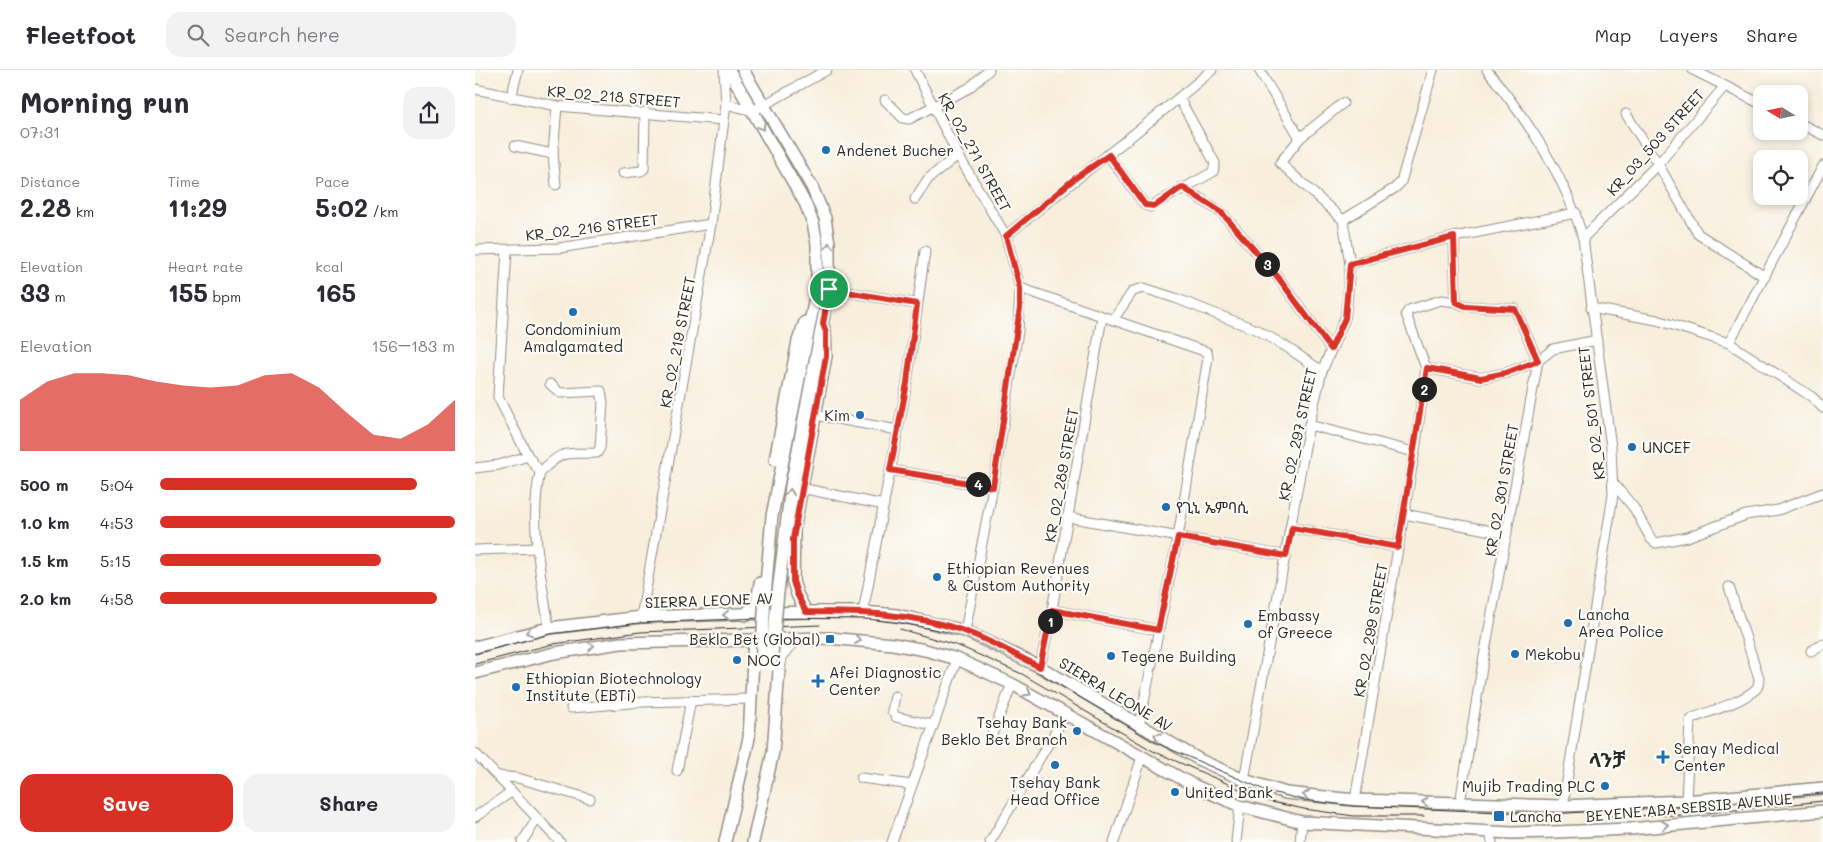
<!DOCTYPE html>
<html lang="en">
<head>
<meta charset="utf-8">
<style>
  :root { --surface:#fff; --page:#f2f2f3; --text:#2b2b33; --muted:#7c7c81; --line:#e1e1e2; --accent:#d93025 }
  body { margin:0; font-family:Mali,"Noto Sans Ethiopic",sans-serif; background:var(--page); color:var(--text); height:100vh; display:flex; flex-direction:column; font-size:19px; white-space:nowrap }
  * { box-sizing:border-box; margin:0 }
  p { font-size:16px; color:var(--muted) }
  .icon { flex:none; width:28px; height:28px; fill:none; stroke:currentColor; stroke-width:2; stroke-linecap:round; stroke-linejoin:round }
  .map { position:relative; flex:1; overflow:hidden }
  .drawer { display:flex; flex-direction:column; background:var(--surface); width:475px }
  .drawer>* { flex:none }
  .needle { width:32px; rotate:280deg }
  .controls { position:absolute; left:1278px; top:15px; display:grid; gap:10px }
  .controls a { display:grid; place-items:center; width:55px; height:55px; border-radius:10px; background:var(--surface); box-shadow:0 2px 8px #0003; font-size:25px }
  .pin { position:absolute; display:grid; place-items:center; width:42px; height:42px; color:#fff; margin:-21px; border:2px solid #fff; border-radius:50%; box-shadow:0 1px 5px #0007 }
  .km { position:absolute; width:25px; height:25px; margin:-12px; border-radius:50%; background:#222; color:#fff; font-size:14px; line-height:25px; text-align:center }
  .round { display:grid; place-items:center; flex:none; width:52px; height:52px; border-radius:15px; background:var(--page) }
  .head { display:flex; align-items:center; justify-content:space-between; height:85px; padding:0 20px }
  h1 { font-size:28px; font-weight:700; line-height:38px }
  .figures { display:grid; grid-template-columns:repeat(3,1fr); gap:8px; height:85px; padding:5px 20px }
  .figures div { display:grid; align-content:center }
  .figures b { font-size:25px; font-weight:700 }
  .figures small { font-size:14px; font-weight:400 }
  .figures p { font-size:14px }
  .chart { height:140px; padding:10px 20px }
  .chart p { display:flex; justify-content:space-between }
  .chart svg { width:100%; height:90px; margin-top:5px; fill:var(--accent); opacity:.7 }
  .cta { display:flex; gap:10px; margin-top:auto; padding:10px 20px }
  .cta a { flex:1; height:58px; border-radius:15px; background:var(--accent); color:#fff; font-size:20px; font-weight:700; line-height:58px; text-align:center }
  .cta a+a { background:var(--page); color:var(--text) }
  ul { padding:0 20px; list-style:none; font-size:16px }
  li { display:grid; grid-template-columns:80px 60px 1fr; align-items:center; height:38px }
  li i { height:12px; border-radius:6px; background:var(--accent) }
  header { display:flex; align-items:center; gap:30px; box-sizing:border-box; height:70px; padding:0 25px; background:var(--surface); border-bottom:1px solid var(--line) }
  header strong { font-size:24px }
  nav { display:flex; gap:28px; margin-inline-start:auto; font-size:18px }
  .search { width:350px; height:45px; background:var(--page); display:flex; align-items:center; gap:12px; box-sizing:border-box; padding:0 18px; border-radius:15px; color:var(--muted); font-size:19px }
  main { display:flex; flex:1; min-height:0 }
  .map>svg:first-child { display:block }
</style>
</head>
<body>
<header>
<strong>Fleetfoot</strong>
<div class="search"><svg class="icon" aria-label="search" viewBox="0 0 24 24"><circle cx="10" cy="10" r="6"/><path d="M15 15l6 6"/></svg>Search here</div>
<nav><a>Map</a><a>Layers</a><a>Share</a></nav>
</header>
<main>
<section class="drawer">
<div class="head"><div><h1>Morning run</h1><p>07:31</p></div><a class="round"><svg class="icon" aria-label="share" viewBox="0 0 24 24"><path d="M12 15V3M7 8l5-5 5 5M5 13v7h14v-7"/></svg></a></div>
<div class="figures">
<div><p>Distance</p><b>2.28<small> km</small></b></div>
<div><p>Time</p><b>11:29</b></div>
<div><p>Pace</p><b>5:02<small> /km</small></b></div>
</div>
<div class="figures">
<div><p>Elevation</p><b>33<small> m</small></b></div>
<div><p>Heart rate</p><b>155<small> bpm</small></b></div>
<div><p>kcal</p><b>165</b></div>
</div>
<div class="chart"><p><span>Elevation</span>156–183 m</p>
<svg viewBox="0 0 160 44" preserveAspectRatio="none"><path d="M0 44V19L10 10L20 6L30 6L40 7L50 10L60 12L70 13L80 12L90 7L100 6L110 13L120 25L130 36L140 38L150 31L160 19V44z"/></svg>
</div>
<ul>
<li><b>500 m</b>5:04<i style="width:87%"></i></li>
<li><b>1.0 km</b>4:53<i style="width:100%"></i></li>
<li><b>1.5 km</b>5:15<i style="width:75%"></i></li>
<li><b>2.0 km</b>4:58<i style="width:94%"></i></li>
</ul>
<div class="cta"><a>Save</a><a>Share</a></div>
</section>
<div class="map">
<svg width="1348" height="772" viewBox="0 0 1348 772">
  <rect width="100%" height="100%" fill="#fdfcf7"/>
  <filter id="ink" filterUnits="userSpaceOnUse"><feTurbulence type="fractalNoise" baseFrequency=".02" numOctaves="2"/><feDisplacementMap in="SourceGraphic" scale="10" xChannelSelector="R" yChannelSelector="G"/><feConvolveMatrix kernelMatrix="1 2 1 2 8 2 1 2 1" color-interpolation-filters="sRGB"/></filter>
  <filter id="wash" filterUnits="userSpaceOnUse"><feTurbulence type="fractalNoise" baseFrequency=".0096" numOctaves="4" result="noise"/><feDisplacementMap in="SourceGraphic" scale="20" xChannelSelector="R" yChannelSelector="G"/><feGaussianBlur stdDeviation="1.12" result="paint"/><feColorMatrix in="noise" values="0 0 0 0 0 0 0 0 0 0 0 0 0 0 0 0 0 1.4 0 .05"/><feComposite in="paint" operator="in"/></filter>
  <g filter="url(#wash)">
    <rect width="100%" height="100%" fill="#f8eedc"/>
  </g>
  <g filter="url(#ink)">
    <g fill="none" stroke-linecap="round" stroke-linejoin="round">
      <defs>
        <g id="minor">
          <path d="M 440,0 L 483,85 L 531,166 L 545,218 L 543,261 L 518,417 L 490,561"/>
          <path d="M 784,0 L 825,68"/>
          <path d="M 1012,0 C 1053,51 1090,105 1108,168 L 1136,377 L 1138,425 L 1088,736"/>
          <path d="M 1218,0 L 1286,34"/>
          <path d="M 0,19 L 82,36 L 248,50"/>
          <path d="M 36,28 L 43,0"/>
          <path d="M 410,30 L 428,48 L 434,49 L 494,18 L 514,0"/>
          <path d="M 251,34 L 278,41 L 352,0"/>
          <path d="M 1151,44 L 1183,94 L 1223,164 L 1290,207"/>
          <path d="M 1324,53 L 1348,65"/>
          <path d="M 40,76 L 78,84 L 82,36"/>
          <path d="M 78,84 L 81,115"/>
          <path d="M 633,85 L 670,135 L 675,137 L 738,102 L 740,93 L 704,28"/>
          <path d="M 148,103 L 166,101 L 169,99 L 170,42"/>
          <path d="M 707,117 L 746,142 L 802,206 L 856,279"/>
          <path d="M 440,129 L 453,109 L 483,85"/>
          <path d="M 868,150 L 805,93 L 825,68 L 868,33"/>
          <path d="M 531,166 C 599,109 670,58 737,0"/>
          <path d="M 979,167 L 981,232 L 990,236 L 1040,239 L 1063,291 L 1006,603 L 985,733"/>
          <path d="M 1108,168 L 1183,94 L 1250,16"/>
          <path d="M 0,180 L 84,178 L 236,154"/>
          <path d="M 32,180 L 23,327 L 53,386 L 65,402 C 54,454 66,506 74,558"/>
          <path d="M 875,194 L 979,167 L 1101,143"/>
          <path d="M 545,218 L 732,282 L 733,288 L 703,467 L 664,656"/>
          <path d="M 354,219 L 442,234"/>
          <path d="M 1116,238 L 1182,250 L 1254,273 L 1337,327 L 1348,338"/>
          <path d="M 638,250 L 658,221 L 669,218 L 700,228 L 782,260 L 810,276 L 847,301"/>
          <path d="M 1254,273 L 1348,96"/>
          <path d="M 951,298 L 1006,308 L 1031,303 L 1063,291 L 1078,279 L 1122,270"/>
          <path d="M 340,345 L 423,360"/>
          <path d="M 834,355 L 939,382"/>
          <path d="M 0,398 L 24,395 L 53,386"/>
          <path d="M 415,400 L 518,417"/>
          <path d="M 65,402 C 92,377 89,385 122,383 L 125,378 L 128,332 L 126,321 L 85,323 L 75,314"/>
          <path d="M 1139,414 L 1159,438 L 1176,469 L 1181,473 L 1212,467 L 1271,445 L 1303,440 L 1348,423"/>
          <path d="M 326,418 L 409,435"/>
          <path d="M 929,444 L 1032,464"/>
          <path d="M 592,447 L 811,486"/>
          <path d="M 817,458 L 923,477"/>
          <path d="M 0,480 L 62,478"/>
          <path d="M 577,540 L 683,560"/>
          <path d="M 388,542 L 432,313 L 450,181"/>
          <path d="M 166,547 L 236,154 L 251,34 L 249,0"/>
          <path d="M 1336,581 L 1348,574"/>
          <path d="M 565,597 L 577,540 L 627,247"/>
          <path d="M 420,626 L 417,641 L 421,647 L 458,655"/>
          <path d="M 96,638 L 167,632 L 276,629"/>
          <path d="M 517,665 L 537,614"/>
          <path d="M 0,683 L 85,772"/>
          <path d="M 202,701 L 216,630"/>
          <path d="M 23,706 L 43,708 L 115,729"/>
          <path d="M 386,708 L 437,715"/>
          <path d="M 769,710 L 834,355 L 847,301 L 870,248 L 872,233 L 875,194 L 868,150 L 920,118 L 926,112 L 958,0"/>
          <path d="M 880,730 L 941,373 L 951,298 L 931,244 L 934,240 L 966,230 L 981,232"/>
          <path d="M 1211,731 L 1215,651 L 1218,648 C 1236,641 1267,632 1281,619 C 1284,616 1284,611 1284,608 L 1254,517"/>
          <path d="M 0,747 L 36,722"/>
          <path d="M 1015,761 L 1017,772"/>
          <path d="M 47,772 L 62,749"/>
          <path d="M 417,772 L 482,589"/>
          <path d="M 515,772 L 591,644"/>
          <path d="M 639,772 L 667,687"/>
          <path d="M 761,772 L 765,736"/>
          <path d="M 825,772 L 827,752"/>
        </g>
        <g id="major">
          <path d="M 254,0 L 330,133 L 338,153 L 342,174 L 342,217 L 297,446 L 290,526"/>
          <path d="M 268,0 L 337,117 L 350,148 L 354,173 L 354,219 L 316,416 L 303,522"/>
          <path d="M 300,390 L 323,271 L 330,252"/>
          <path d="M 331,542 L 322,524 L 318,511 L 319,460 L 351,286 L 350,260"/>
          <path d="M 270,545 L 282,532 L 285,513"/>
          <path d="M 0,577 L 74,558 L 166,547 L 331,542 L 388,542 L 422,545 L 490,561 L 565,597 L 725,690 L 769,710 L 811,723 L 880,730 L 1088,736 L 1211,731 L 1348,718"/>
          <path d="M 0,603 L 79,583 L 146,573 L 354,568 L 418,574 L 450,580 L 482,589 L 537,614 L 718,715 L 765,736 L 827,752 L 1037,763 L 1079,762 L 1155,759 L 1348,741"/>
          <path d="M 250,772 L 274,668 L 279,570"/>
          <path d="M 278,772 L 298,682 L 305,587 L 320,569"/>
        </g>
      </defs>
      <use href="#minor" stroke="#928c84" stroke-width="11"/>
      <use href="#major" stroke="#928c84" stroke-width="14"/>
      <use href="#minor" stroke="#fff" stroke-width="9"/>
      <use href="#major" stroke="#fff" stroke-width="11"/>
      <g stroke="#2b2b2b" stroke-width="1">
        <path d="M 425,559 L 484,576 L 547,604 L 678,681 L 792,731 L 829,739 L 879,746 L 949,746"/>
        <path d="M 0,584 L 75,564 L 165,553 L 286,548 L 393,549 L 425,553 L 486,564 L 550,594 L 679,672 L 792,721 L 829,730 L 878,736 L 1075,744 L 1211,736 L 1348,723"/>
        <path d="M 0,594 L 78,574 L 165,562 L 345,555"/>
        <path d="M 1136,746 L 1211,745 L 1348,731"/>
      </g>
      <defs>
        <g id="major-bridge">
          <path d="M 286,594 L 290,526"/>
          <path d="M 296,595 L 303,522"/>
        </g>
      </defs>
      <use href="#major-bridge" stroke="#928c84" stroke-width="14" stroke-linecap="butt"/>
      <use href="#major-bridge" stroke="#fff" stroke-width="11"/>
    </g>
    <defs><path id="oneway-chevron" d="M-2-3.5L2.5 0L-2 3.5" fill="none" stroke-width="1.6" stroke-linecap="round" stroke-linejoin="round" transform="scale(1.25)"/></defs>
    <g stroke="#a0a0a0">
      <use href="#oneway-chevron" transform="translate(287 57) rotate(60)"/>
      <use href="#oneway-chevron" transform="translate(354 176) rotate(-95)"/>
      <use href="#oneway-chevron" transform="translate(315 422) rotate(-82)"/>
      <use href="#oneway-chevron" transform="translate(251 545) rotate(179)"/>
      <use href="#oneway-chevron" transform="translate(54 562) rotate(166)"/>
      <use href="#oneway-chevron" transform="translate(383 570) rotate(6)"/>
      <use href="#oneway-chevron" transform="translate(116 576) rotate(-7)"/>
      <use href="#oneway-chevron" transform="translate(553 623) rotate(30)"/>
      <use href="#oneway-chevron" transform="translate(682 666) rotate(-150)"/>
      <use href="#oneway-chevron" transform="translate(831 725) rotate(-174)"/>
      <use href="#oneway-chevron" transform="translate(950 732) rotate(-179)"/>
      <use href="#oneway-chevron" transform="translate(1190 755) rotate(-6)"/>
    </g>
  </g>
  <g fill="none" stroke-linecap="round" stroke-linejoin="round" filter="url(#ink)">
    <defs>
      <path id="route" d="M 634,85 L 670,135 L 680,136 L 707,117 L 746,142 L 802,206 L 856,279 L 870,248 L 875,194 L 979,167 L 981,232 L 990,236 L 1040,239 L 1063,291 L 1031,303 L 1006,308 L 952,298 L 923,477 L 817,458 L 811,486 L 703,467 L 683,560 L 577,540 L 565,597 C 540,585 515,570 489,561 C 438,543 385,542 331,542 L 322,524 L 318,511 L 318,469 L 351,286 L 351,262 L 348,254 L 354,219 L 442,234 L 432,313 L 415,400 L 518,417 L 545,238 L 545,218 L 531,166 L 599,109 Z"/>
    </defs>
    <use href="#route" stroke="#fff" stroke-width="10"/>
    <use href="#route" stroke="#d93025" stroke-width="6"/>
  </g>
  <g fill="#1f6fb2" stroke="#fdfcf7" stroke-width="2">
    <circle cx="351" cy="80" r="5"/>
    <circle cx="98" cy="242" r="5"/>
    <circle cx="385" cy="345" r="5"/>
    <circle cx="1157" cy="377" r="5"/>
    <circle cx="691" cy="437" r="5"/>
    <circle cx="462" cy="507" r="5"/>
    <circle cx="1093" cy="553" r="5"/>
    <circle cx="773" cy="554" r="5"/>
    <rect x="350" y="564" width="10" height="10" rx="2.5"/>
    <circle cx="1040" cy="584" r="5"/>
    <circle cx="636" cy="586" r="5"/>
    <circle cx="262" cy="590" r="5"/>
    <path d="M340.5 603.5h5v5h5v5h-5v5h-5v-5h-5v-5h5z"/>
    <circle cx="41" cy="617" r="5"/>
    <circle cx="602" cy="661" r="5"/>
    <path d="M1185.5 679.5h5v5h5v5h-5v5h-5v-5h-5v-5h5z"/>
    <circle cx="580" cy="695" r="5"/>
    <circle cx="1130" cy="716" r="5"/>
    <circle cx="700" cy="722" r="5"/>
    <rect x="1018" y="740" width="12" height="12" rx="2.5"/>
  </g>
  <g text-anchor="middle" dominant-baseline="central" stroke-width="4.5" stroke-linejoin="round" paint-order="stroke">
    <g font-size="15" fill="#2b2b2b" stroke="#fdfcf7">
      <text transform="translate(139 26) rotate(5)">KR_02_218 STREET</text>
      <text transform="translate(1180 72) rotate(-48)">KR_03_503 STREET</text>
      <text transform="translate(500 82) rotate(61)">KR_02_271 STREET</text>
      <text transform="translate(117 157) rotate(-7)">KR_02_216 STREET</text>
      <text transform="translate(202 272) rotate(-79)">KR_02_219 STREET</text>
      <text transform="translate(1116 343) rotate(-97)">KR_02_501 STREET</text>
      <text transform="translate(822 364) rotate(-78)">KR_02_297 STREET</text>
      <text transform="translate(586 405) rotate(-80)">KR_02_289 STREET</text>
      <text transform="translate(1026 420) rotate(-80)">KR_02_301 STREET</text>
      <text transform="translate(234 530) rotate(-2)">SIERRA LEONE AV</text>
      <text transform="translate(895 560) rotate(-80)">KR_02_299 STREET</text>
      <text transform="translate(641 624) rotate(31)">SIERRA LEONE AV</text>
      <text transform="translate(1214 737) rotate(-5)">BEYENE ABA SEBSIB AVENUE</text>
    </g>
    <g font-size="15" fill="#2b2b2b" stroke="#fdfcf7" text-anchor="start">
      <text x="361" y="80">Andenet Bucher</text>
      <text x="98" y="259" text-anchor="middle">Condominium<tspan x="98" dy="17">Amalgamated</tspan></text>
      <text x="375" y="345" text-anchor="end">Kim</text>
      <text x="1167" y="377">UNCEF</text>
      <text x="701" y="437">የጊኒ ኤምባሲ</text>
      <text x="472" y="498">Ethiopian Revenues<tspan x="472" dy="17">&amp; Custom Authority</tspan></text>
      <text x="1103" y="544">Lancha<tspan x="1103" dy="17">Area Police</tspan></text>
      <text x="783" y="545">Embassy<tspan x="783" dy="17">of Greece</tspan></text>
      <text x="345" y="569" text-anchor="end">Beklo Bet (Global)</text>
      <text x="1050" y="584">Mekobu</text>
      <text x="646" y="586">Tegene Building</text>
      <text x="272" y="590">NOC</text>
      <text x="354" y="602">Afei Diagnostic<tspan x="354" dy="17">Center</tspan></text>
      <text x="51" y="608">Ethiopian Biotechnology<tspan x="51" dy="17">Institute (EBTi)</tspan></text>
      <text x="592" y="652" text-anchor="end">Tsehay Bank<tspan x="592" dy="17">Beklo Bet Branch</tspan></text>
      <text x="1199" y="678">Senay Medical<tspan x="1199" dy="17">Center</tspan></text>
      <text x="580" y="712" text-anchor="middle">Tsehay Bank<tspan x="580" dy="17">Head Office</tspan></text>
      <text x="1120" y="716" text-anchor="end">Mujib Trading PLC</text>
      <text x="710" y="722">United Bank</text>
      <text x="1035" y="746">Lancha</text>
    </g>
    <g font-size="20" font-weight="bold" fill="#2b2b2b" stroke="#fdfcf7">
      <text x="1132" y="689">ላንቻ</text>
    </g>
  </g>
</svg>
<div class="controls">
<a><svg class="needle" viewBox="-14 -14 28 28"><path d="M0-13l5 13h-10z" fill="#e53935"/><path d="M0 13l5-13h-10z" fill="#7c7c81"/></svg></a>
<a><svg class="icon" aria-label="locate" viewBox="0 0 24 24"><circle cx="12" cy="12" r="6"/><path d="M12 2v4M12 18v4M2 12h4M18 12h4"/></svg></a>
</div>
<div class="pin" style="left:354px;top:219px;background:#1e9e55"><svg class="icon" aria-label="arrive" viewBox="0 0 24 24"><path d="M6 21V4h12l-3 4 3 4H6"/></svg></div>
<b class="km" style="left:575px;top:551px">1</b>
<b class="km" style="left:949px;top:319px">2</b>
<b class="km" style="left:792px;top:194px">3</b>
<b class="km" style="left:503px;top:414px">4</b>
</div>
</main>
</body>
</html>
